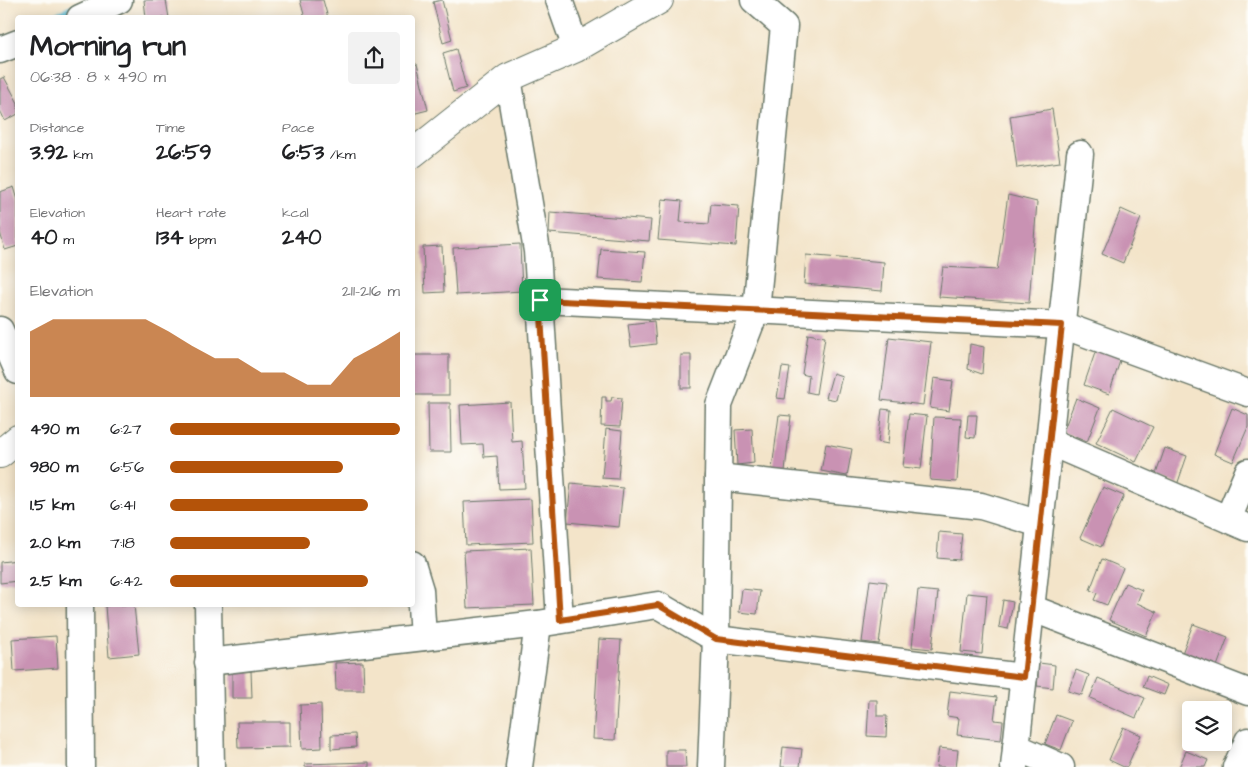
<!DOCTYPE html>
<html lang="en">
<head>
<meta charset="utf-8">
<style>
  :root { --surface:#fff; --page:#f2f2f2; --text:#202124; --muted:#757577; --accent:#b45309 }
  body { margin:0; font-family:"Architects Daughter",sans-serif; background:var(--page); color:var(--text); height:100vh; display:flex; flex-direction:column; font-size:19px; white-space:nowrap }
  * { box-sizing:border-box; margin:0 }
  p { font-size:16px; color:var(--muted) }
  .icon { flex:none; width:28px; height:28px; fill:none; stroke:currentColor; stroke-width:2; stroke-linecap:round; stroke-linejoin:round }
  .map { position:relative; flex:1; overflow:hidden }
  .panel { position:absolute; left:15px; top:15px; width:400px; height:592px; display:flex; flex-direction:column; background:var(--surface); border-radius:5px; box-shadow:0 2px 12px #0003 }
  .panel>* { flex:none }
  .fabs { position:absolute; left:1182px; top:701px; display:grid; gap:10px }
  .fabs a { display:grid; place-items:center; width:50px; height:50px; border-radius:5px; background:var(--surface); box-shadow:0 2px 12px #0003; font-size:25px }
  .pin { position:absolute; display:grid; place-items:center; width:42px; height:42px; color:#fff; margin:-21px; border-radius:10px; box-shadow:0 2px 8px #0006 }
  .round { display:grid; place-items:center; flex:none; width:52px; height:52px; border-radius:5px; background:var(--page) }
  .overview { display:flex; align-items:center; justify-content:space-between; height:85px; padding:0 15px }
  h1 { font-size:28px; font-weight:700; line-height:38px }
  .figures { display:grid; grid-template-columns:repeat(3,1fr); gap:8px; height:85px; padding:5px 15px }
  .figures div { display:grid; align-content:center }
  .figures b { font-size:21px; font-weight:700 }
  .figures small { font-size:14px; font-weight:400 }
  .figures p { font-size:14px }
  .chart { height:140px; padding:10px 15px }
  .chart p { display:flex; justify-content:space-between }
  .chart svg { width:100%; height:90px; margin-top:5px; fill:var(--accent); opacity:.7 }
  ul { padding:0 15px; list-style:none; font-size:16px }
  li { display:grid; grid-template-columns:80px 60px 1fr; align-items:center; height:38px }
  li i { height:12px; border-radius:6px; background:var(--accent) }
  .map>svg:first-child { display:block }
</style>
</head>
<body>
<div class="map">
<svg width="1248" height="767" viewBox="0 0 1248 767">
  <rect width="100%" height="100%" fill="#fdfcf7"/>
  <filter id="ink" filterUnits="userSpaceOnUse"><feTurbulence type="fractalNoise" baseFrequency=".02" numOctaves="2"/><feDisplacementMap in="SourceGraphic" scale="10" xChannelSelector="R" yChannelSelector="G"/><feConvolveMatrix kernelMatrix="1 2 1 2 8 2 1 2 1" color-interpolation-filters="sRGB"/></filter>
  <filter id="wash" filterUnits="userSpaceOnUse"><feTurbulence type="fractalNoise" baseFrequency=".0096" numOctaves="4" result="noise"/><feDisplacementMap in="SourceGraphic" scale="20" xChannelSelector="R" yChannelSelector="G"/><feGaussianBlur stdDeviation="1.12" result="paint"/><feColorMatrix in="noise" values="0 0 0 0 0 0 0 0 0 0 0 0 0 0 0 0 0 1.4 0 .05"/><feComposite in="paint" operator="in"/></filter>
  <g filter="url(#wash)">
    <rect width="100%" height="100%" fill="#f3e4c9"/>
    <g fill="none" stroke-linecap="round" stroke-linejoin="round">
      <path stroke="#55b9d3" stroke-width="7" d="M 51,18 L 78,6"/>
    </g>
    <g id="blocks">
      <g fill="#c992b3">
        <path d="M 144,0 L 166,0 L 169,18 L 146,18 Z"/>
        <path d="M 300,0 L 323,0 L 328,18 L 305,18 Z"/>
        <path d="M 442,0 L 452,40 L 443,43 L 433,2 Z"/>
        <path d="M 456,49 L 466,88 L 453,92 L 443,53 Z"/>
        <path d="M 417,64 L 428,110 L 412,114 L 412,65 Z"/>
        <path d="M 4,77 L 18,103 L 18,114 L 5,121 L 0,110 L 0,79 Z"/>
        <path d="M 1052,109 L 1060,162 L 1017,168 L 1010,116 Z"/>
        <path d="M 14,187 L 18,200 L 18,246 L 5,250 L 0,232 L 0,192 Z"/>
        <path d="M 1008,195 L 1037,202 L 1029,303 L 939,297 L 943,267 L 997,270 Z"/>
        <path d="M 662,199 L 682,201 L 680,222 L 709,224 L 711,204 L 739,206 L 736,246 L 658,240 Z"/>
        <path d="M 1121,209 L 1141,218 L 1123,263 L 1102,254 Z"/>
        <path d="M 550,212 L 651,220 L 649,241 L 549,233 Z"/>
        <path d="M 520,244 L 522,291 L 456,295 L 453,248 Z"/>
        <path d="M 442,246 L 444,292 L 425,293 L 423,247 Z"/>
        <path d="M 601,249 L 645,252 L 642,282 L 598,279 Z"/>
        <path d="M 806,255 L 884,262 L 882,291 L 804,284 Z"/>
        <path d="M 654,321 L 656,344 L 631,347 L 628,324 Z"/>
        <path d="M 808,334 L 825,337 L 816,394 L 807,392 L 809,376 L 802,374 Z"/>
        <path d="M 889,337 L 931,342 L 923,405 L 881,400 Z"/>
        <path d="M 970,344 L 984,347 L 982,374 L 968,369 Z"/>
        <path d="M 1097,347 L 1122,355 L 1109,394 L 1084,385 Z"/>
        <rect x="412" y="355" width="37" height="40"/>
        <rect x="681" y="355" width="10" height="33"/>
        <path d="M 782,367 L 790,368 L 785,399 L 777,398 Z"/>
        <path d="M 833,373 L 842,376 L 836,400 L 826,398 Z"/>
        <path d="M 934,378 L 953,381 L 949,411 L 930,408 Z"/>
        <path d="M 602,397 L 606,397 L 606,401 L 611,401 L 612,397 L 622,398 L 620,427 L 601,426 Z"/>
        <path d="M 1076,398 L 1100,408 L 1087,442 L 1063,432 Z"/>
        <path d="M 510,402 L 512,442 L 522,441 L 525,488 L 499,489 L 497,456 L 484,457 L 483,444 L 462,445 L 460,405 Z"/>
        <path d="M 428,403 L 450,403 L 451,452 L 429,452 Z"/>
        <path d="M 1113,408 L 1153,427 L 1136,462 L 1096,443 Z"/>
        <path d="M 1232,408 L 1248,415 L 1248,427 L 1233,462 L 1214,454 Z"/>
        <path d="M 882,409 L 891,410 L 888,444 L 878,442 Z"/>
        <path d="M 909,414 L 927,416 L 921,469 L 903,467 Z"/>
        <path d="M 779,415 L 791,416 L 785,471 L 772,469 Z"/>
        <path d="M 968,415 L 977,415 L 975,438 L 966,437 Z"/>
        <path d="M 934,417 L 961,418 L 957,482 L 930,480 Z"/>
        <path d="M 606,429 L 622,431 L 618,479 L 602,478 Z"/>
        <path d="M 752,429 L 754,463 L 737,465 L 735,430 Z"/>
        <path d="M 826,444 L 852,449 L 847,476 L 821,471 Z"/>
        <path d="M 1165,448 L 1187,456 L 1177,485 L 1155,477 Z"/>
        <path d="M 571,483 L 623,488 L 619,527 L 567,522 Z"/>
        <path d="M 1103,487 L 1124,496 L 1101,547 L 1080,538 Z"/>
        <path d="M 531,499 L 533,542 L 466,545 L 464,502 Z"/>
        <path d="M 939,532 L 962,534 L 959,560 L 937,558 Z"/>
        <path d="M 531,548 L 534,605 L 467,608 L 464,551 Z"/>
        <path d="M 1102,559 L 1123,568 L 1107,605 L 1094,600 L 1097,593 L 1090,590 Z"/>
        <path d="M 18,560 L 18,581 L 0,583 L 0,562 Z"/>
        <path d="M 870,580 L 887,582 L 879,644 L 862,642 Z"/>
        <path d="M 1125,583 L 1142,590 L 1137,603 L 1157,612 L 1146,636 L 1109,620 Z"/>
        <path d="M 742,589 L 760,591 L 757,614 L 739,612 Z"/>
        <path d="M 918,590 L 938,592 L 932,649 L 912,647 Z"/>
        <path d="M 967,593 L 987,595 L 982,654 L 961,652 Z"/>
        <path d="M 1003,600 L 1013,602 L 1008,629 L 999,627 Z"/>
        <path d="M 116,605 L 134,605 L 139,654 L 109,657 L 105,606 Z"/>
        <path d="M 1193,624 L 1228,637 L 1216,669 L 1181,656 Z"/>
        <path d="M 56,636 L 58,668 L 14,671 L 12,639 Z"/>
        <path d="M 599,639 L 621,640 L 615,740 L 593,739 Z"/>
        <path d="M 363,662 L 364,690 L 336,690 L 335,663 Z"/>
        <path d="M 1039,663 L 1055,665 L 1053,688 L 1037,686 Z"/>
        <path d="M 1076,670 L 1089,675 L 1082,695 L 1068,691 Z"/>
        <path d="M 232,671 L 251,671 L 252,698 L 232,698 Z"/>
        <path d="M 1147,676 L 1168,685 L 1164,695 L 1143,687 Z"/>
        <path d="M 1098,678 L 1145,698 L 1136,718 L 1090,698 Z"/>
        <path d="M 950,691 L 997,697 L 994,720 L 1003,721 L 1001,740 L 957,735 L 959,718 L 947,716 Z"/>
        <path d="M 869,700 L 877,700 L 877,716 L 887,716 L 886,737 L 867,736 Z"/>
        <path d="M 321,704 L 322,748 L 302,749 L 300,705 Z"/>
        <path d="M 1056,715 L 1072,721 L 1061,750 L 1045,744 Z"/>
        <path d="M 237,722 L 290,722 L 290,747 L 238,748 Z"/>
        <path d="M 1123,727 L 1141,735 L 1127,767 L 1124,767 L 1109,760 Z"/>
        <path d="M 355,734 L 356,747 L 331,749 L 331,735 Z"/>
        <path d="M 783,747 L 802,749 L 800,767 L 781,767 Z"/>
        <path d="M 939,748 L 958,750 L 956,767 L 936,767 Z"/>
        <path d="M 666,750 L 685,750 L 686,767 L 666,767 Z"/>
        <path d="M 1186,751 L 1208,760 L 1205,767 L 1179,767 Z"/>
        <path d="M 369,762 L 369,767 L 305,767 L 305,764 Z"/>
      </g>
    </g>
  </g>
  <g filter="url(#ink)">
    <use href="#blocks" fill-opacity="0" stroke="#697768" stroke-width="1"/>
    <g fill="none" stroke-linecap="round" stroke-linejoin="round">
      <defs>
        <g id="minor">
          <path d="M 559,0 L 576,48"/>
          <path d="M 80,18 L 119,0"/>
          <path d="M 0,50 L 18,43"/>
          <path d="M 508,78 L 537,251 L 560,620"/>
          <path d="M 541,300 L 1062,325 L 1248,393"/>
          <path d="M 0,330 L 18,371"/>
          <path d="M 1049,442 L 1248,528"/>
          <path d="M 718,477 L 981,506 L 1040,524"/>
          <path d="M 1228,519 L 1248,472"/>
          <path d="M 412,564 L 420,590 L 423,637"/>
          <path d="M 80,605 L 81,767"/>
          <path d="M 208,605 L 211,767"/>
          <path d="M 1031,608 L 1248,692"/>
          <path d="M 208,662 L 538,624 L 658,605 L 716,639 L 1024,677"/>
          <path d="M 1016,747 L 1061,767"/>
          <path d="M 519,767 L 538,624"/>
          <path d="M 711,767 L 716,639 L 719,405 L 756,310 L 784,26 L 754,0"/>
          <path d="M 1014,767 L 1080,154"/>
          <path d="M 1236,767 L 1248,741"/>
        </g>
        <g id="tertiary">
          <path d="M 412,154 L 508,78 L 576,48 L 659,0"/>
          <path d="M 0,454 L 18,439"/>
        </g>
      </defs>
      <use href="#minor" stroke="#697768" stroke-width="29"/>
      <use href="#tertiary" stroke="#697768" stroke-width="30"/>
      <use href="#minor" stroke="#fff" stroke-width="26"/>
      <use href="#tertiary" stroke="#fff" stroke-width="28"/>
    </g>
  </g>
  <g fill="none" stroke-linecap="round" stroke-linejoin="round" filter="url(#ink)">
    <defs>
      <path id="route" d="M 540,300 L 1062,325 L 1024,677 L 716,639 L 658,605 L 560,620 Z"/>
    </defs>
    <use href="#route" stroke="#fff" stroke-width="10"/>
    <use href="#route" stroke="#b45309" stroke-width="6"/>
  </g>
</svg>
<div class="fabs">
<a><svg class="icon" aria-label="layers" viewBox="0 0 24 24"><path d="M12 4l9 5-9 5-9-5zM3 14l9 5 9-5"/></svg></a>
</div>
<div class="pin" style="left:540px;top:300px;background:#1e9e55"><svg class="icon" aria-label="arrive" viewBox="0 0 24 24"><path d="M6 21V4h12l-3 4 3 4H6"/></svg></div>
<section class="panel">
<div class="overview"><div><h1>Morning run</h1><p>06:38 · 8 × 490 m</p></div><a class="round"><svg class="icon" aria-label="share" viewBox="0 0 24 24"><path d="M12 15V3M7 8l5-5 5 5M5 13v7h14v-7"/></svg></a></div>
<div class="figures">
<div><p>Distance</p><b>3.92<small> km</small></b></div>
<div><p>Time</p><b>26:59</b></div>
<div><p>Pace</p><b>6:53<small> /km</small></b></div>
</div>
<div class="figures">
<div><p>Elevation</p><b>40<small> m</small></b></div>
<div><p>Heart rate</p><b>134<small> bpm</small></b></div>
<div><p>kcal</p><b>240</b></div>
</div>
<div class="chart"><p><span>Elevation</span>211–216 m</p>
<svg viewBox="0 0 160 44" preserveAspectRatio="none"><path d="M0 44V12L10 6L20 6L30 6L40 6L50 6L60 12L70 19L80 25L90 25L100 32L110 32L120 38L130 38L140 25L150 19L160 12V44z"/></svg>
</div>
<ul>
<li><b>490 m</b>6:27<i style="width:100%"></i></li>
<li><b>980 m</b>6:56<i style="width:75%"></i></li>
<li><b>1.5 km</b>6:41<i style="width:86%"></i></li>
<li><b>2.0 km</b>7:18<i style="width:61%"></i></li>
<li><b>2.5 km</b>6:42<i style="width:86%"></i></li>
</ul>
</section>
</div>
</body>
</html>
